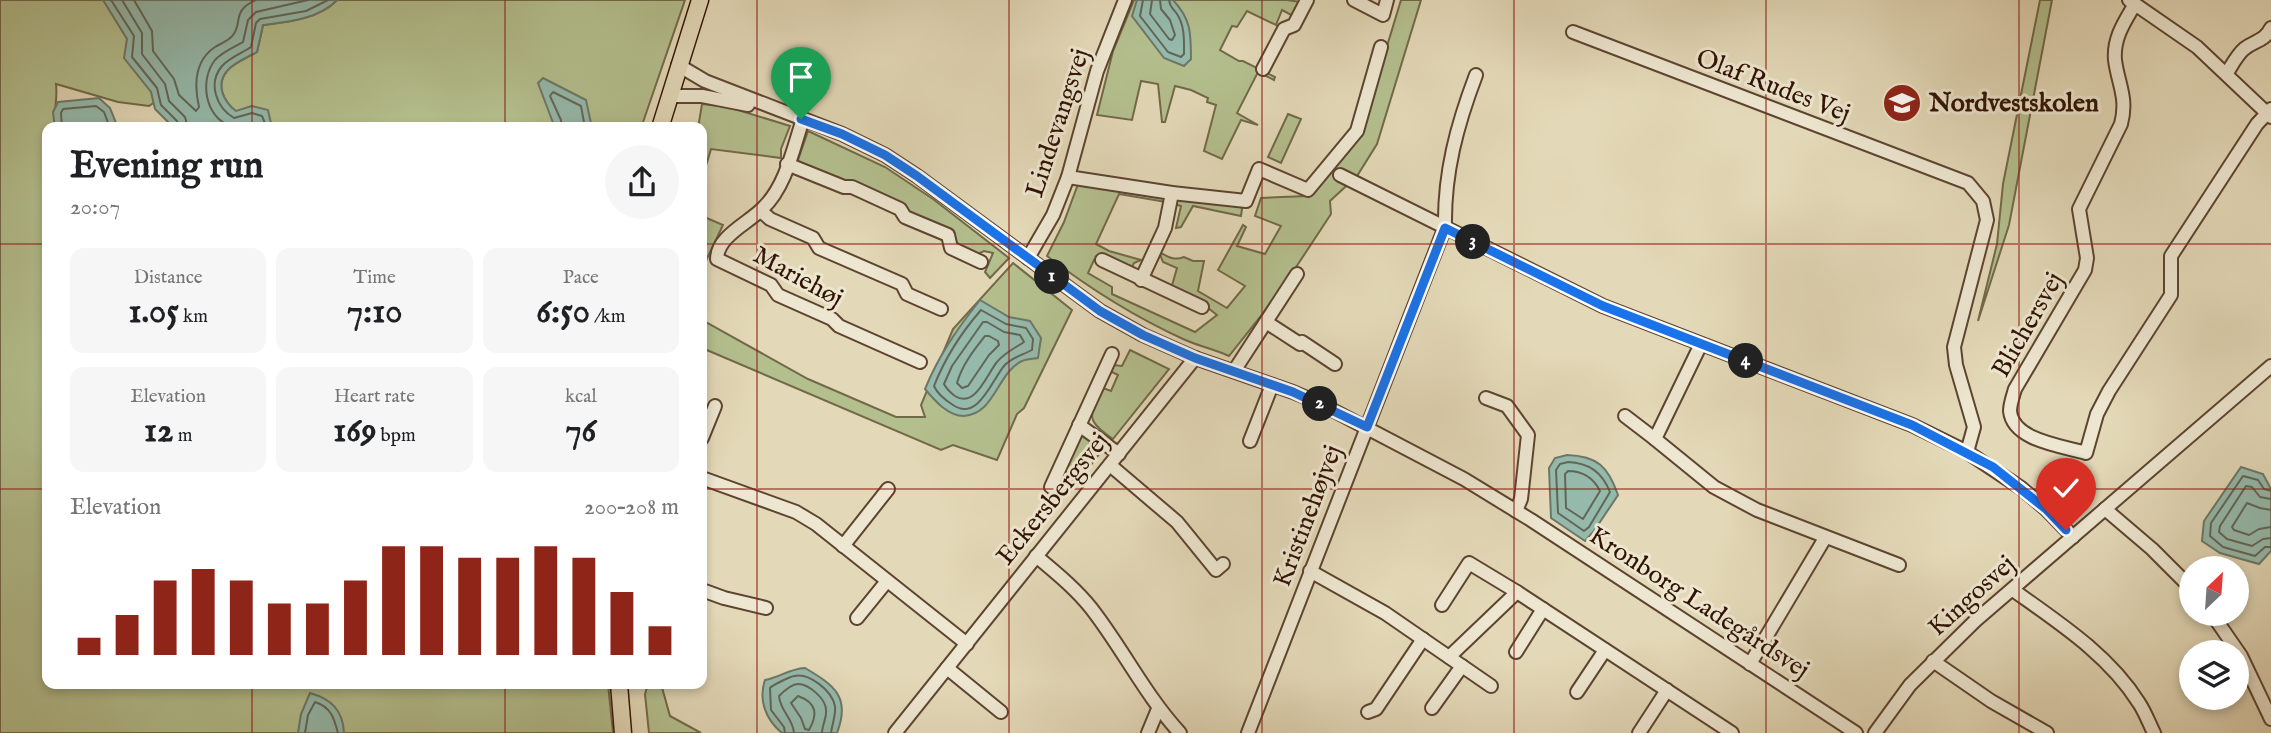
<!DOCTYPE html>
<html lang="en">
<head>
<meta charset="utf-8">
<style>
  :root { --surface:#fff; --page:#f6f6f6; --text:#202124; --muted:#757577; --accent:#8f2418 }
  body { margin:0; font-family:"IM FELL English",serif; background:var(--page); color:var(--text); height:100vh; display:flex; flex-direction:column; font-size:26px; white-space:nowrap }
  * { box-sizing:border-box; margin:0 }
  p { font-size:23px; color:var(--muted) }
  .icon { flex:none; width:38px; height:38px; fill:none; stroke:currentColor; stroke-width:2; stroke-linecap:round; stroke-linejoin:round }
  .map { position:relative; flex:1; overflow:hidden }
  .drawer { position:absolute; left:42px; top:122px; width:665px; height:567px; display:flex; flex-direction:column; background:var(--surface); border-radius:14px; box-shadow:0 4px 10px #0003 }
  .drawer>* { flex:none }
  .needle { width:46px; rotate:25deg }
  .tools { position:absolute; left:2179px; top:556px; display:grid; gap:14px }
  .tools a { display:grid; place-items:center; width:70px; height:70px; border-radius:50%; background:var(--surface); box-shadow:0 4px 10px #0003; font-size:35px }
  .pin { position:absolute; display:grid; place-items:center; width:60px; height:60px; color:#fff; margin:-72px -30px; border-radius:50% 50% 50% 0; rotate:-45deg; box-shadow:0 0 7px #0007 }
  .pin .icon { rotate:45deg }
  .km { position:absolute; width:35px; height:35px; margin:-18px; border-radius:50%; background:#222; color:#fff; font-size:19px; line-height:35px; text-align:center }
  .round { display:grid; place-items:center; flex:none; width:74px; height:74px; border-radius:37px; background:var(--page) }
  .headline { display:flex; align-items:center; justify-content:space-between; height:119px; padding:0 28px }
  h1 { font-size:38px; font-weight:700; line-height:52px }
  .figures { display:grid; grid-template-columns:repeat(3,1fr); gap:10px; height:119px; padding:7px 28px }
  .figures div { display:grid; align-content:center; border-radius:14px; background:var(--page); text-align:center }
  .figures b { font-size:35px; font-weight:700 }
  .figures small { font-size:19px; font-weight:400 }
  .figures p { font-size:19px }
  .chart { height:196px; padding:14px 28px }
  .chart p { display:flex; justify-content:space-between }
  .chart svg { width:100%; height:126px; margin-top:7px; stroke:var(--accent); stroke-width:6 }
  .map>svg:first-child { display:block }
</style>
</head>
<body>
<div class="map">
<svg width="2271" height="733" viewBox="0 0 2271 733">
  <rect width="100%" height="100%" fill="#e3d8b7"/>
  <filter id="stains"><feTurbulence type="fractalNoise" baseFrequency=".00286" numOctaves="4"/><feColorMatrix values="0 0 0 0 .2 0 0 0 0 .09 0 0 0 0 .02 0 0 0 .5 -.17"/></filter>
  <radialGradient id="worn" r=".72"><stop offset=".6" stop-color="#630" stop-opacity="0"/><stop offset="1" stop-color="#630" stop-opacity=".3"/></radialGradient>
  <g fill="#b4bf8e" stroke="#726948" stroke-width="2">
    <path d="M 0,0 L 109,0 L 169,92 L 149,106 L 118,102 L 56,84 C 58,100 53,112 55,128 L 47,128 L 47,684 L 608,684 L 613,733 L 0,733 Z"/>
    <path d="M 337,0 L 685,0 L 641,128 L 272,128 L 273,126 L 252,106 L 236,112 C 224,102 215,85 227,71 C 233,63 249,57 257,52 L 263,25 C 288,22 319,19 337,0 Z"/>
    <path d="M 1134,0 L 1287,0 L 1301,2 L 1293,16 L 1282,10 L 1276,25 L 1247,11 L 1237,27 L 1232,26 L 1220,50 L 1239,61 L 1243,61 L 1275,77 L 1274,80 L 1258,72 L 1237,113 L 1258,125 L 1241,120 L 1222,159 L 1204,151 L 1216,105 L 1207,102 L 1208,98 L 1191,90 L 1175,86 L 1165,122 L 1162,122 L 1158,84 L 1141,81 L 1132,120 L 1097,115 L 1113,51 Z"/>
    <path d="M 1401,0 L 1421,0 L 1377,144 L 1357,176 L 1330,201 L 1331,214 L 1279,293 L 1229,356 C 1214,349 1198,346 1183,339 C 1135,317 1089,288 1047,256 L 1064,222 L 1078,184 L 1165,198 L 1166,202 L 1119,194 L 1096,244 L 1109,251 L 1141,260 L 1134,263 L 1131,269 L 1094,260 L 1088,273 L 1112,287 L 1112,294 L 1195,332 L 1217,315 L 1203,304 L 1171,289 L 1177,268 L 1163,262 L 1159,252 C 1168,257 1174,261 1184,257 L 1193,261 L 1204,261 L 1198,291 L 1227,308 L 1245,286 L 1218,270 L 1243,225 L 1246,227 L 1237,246 L 1265,254 L 1281,226 L 1255,216 L 1261,198 L 1307,196 L 1360,135 Z"/>
    <path d="M 2040,0 L 2052,0 L 2009,225 L 1978,321 L 1997,244 L 2003,184 Z"/>
    <path d="M 702,104 L 728,107 L 790,126 L 781,149 L 781,158 L 711,149 L 702,179 L 702,128 L 698,128 Z"/>
    <path d="M 1288,114 L 1301,119 L 1281,163 L 1268,157 Z"/>
    <path d="M 808,131 L 885,167 L 933,199 L 1009,258 L 990,278 L 985,272 L 993,253 L 984,251 L 978,254 L 957,245 L 951,230 L 907,211 L 906,205 L 850,181 L 844,183 L 797,163 Z"/>
    <path d="M 1176,200 L 1239,204 L 1242,209 L 1241,216 L 1193,206 L 1181,227 L 1176,228 L 1181,206 L 1174,204 Z"/>
    <path d="M 702,216 L 723,225 L 702,269 Z"/>
    <path d="M 1013,263 L 1072,310 L 1024,408 L 1017,414 L 997,460 L 953,445 L 941,450 L 702,348 L 702,320 L 808,379 L 896,417 L 925,417 L 921,405 L 953,329 Z"/>
    <path d="M 1130,350 L 1169,369 L 1113,439 C 1085,420 1089,416 1103,388 L 1111,391 L 1118,375 L 1110,371 L 1113,365 L 1122,366 Z"/>
    <path d="M 1079,435 L 1085,435 L 1104,448 L 1068,494 L 1062,492 L 1058,482 Z"/>
    <path d="M 648,684 L 661,684 L 670,716 L 701,733 L 649,733 L 645,694 Z"/>
  </g>
  <g fill="#95baac" stroke="#6d7768" stroke-width="2">
    <path d="M 103,0 L 337,0 C 319,19 288,22 263,25 L 257,52 C 248,57 233,63 227,71 C 215,85 224,102 236,111 L 252,106 L 268,110 L 272,128 L 174,128 L 155,109 L 151,92 L 124,58 L 127,39 Z"/>
    <path d="M 1137,0 L 1173,0 C 1191,19 1191,33 1191,59 L 1184,66 L 1164,58 L 1132,16 Z"/>
    <path d="M 543,78 L 586,100 L 592,128 L 555,128 L 538,83 Z"/>
    <path d="M 99,98 L 110,108 L 118,128 L 55,128 L 53,112 L 58,102 Z"/>
    <path d="M 980,300 L 1009,317 L 1030,321 L 1041,338 L 1038,358 C 1033,359 1026,359 1022,361 C 997,373 995,414 964,416 C 948,416 935,401 925,389 C 939,355 957,329 980,300 Z"/>
    <path d="M 1567,455 C 1597,456 1608,466 1618,495 L 1594,531 L 1585,541 L 1551,518 L 1549,468 L 1555,458 Z"/>
    <path d="M 2241,467 L 2263,474 L 2271,489 L 2271,551 L 2259,564 L 2220,553 L 2202,541 L 2204,521 Z"/>
    <path d="M 805,668 C 834,685 851,697 837,733 L 782,733 C 766,720 758,700 765,680 C 780,677 789,669 805,668 Z"/>
    <path d="M 310,693 C 331,699 343,710 344,733 L 298,733 L 301,714 Z"/>
  </g>
  <g fill="none" stroke-linecap="round" stroke-linejoin="round">
    <g stroke="#626658" stroke-width="2">
      <path d="M 111,0 L 134,36 L 132,57 L 157,88 L 161,105 L 177,121 L 179,128"/>
      <path d="M 122,0 L 142,33 L 142,54 L 165,84 L 169,101 L 185,117 L 188,128"/>
      <path d="M 134,0 L 152,31 L 153,51 L 174,79 L 179,95 L 196,111 L 199,107 C 194,85 194,61 215,47 C 220,44 230,40 233,35 C 243,23 231,11 256,0"/>
      <path d="M 1143,0 L 1140,16 L 1168,52 L 1181,57 L 1184,54 C 1184,41 1185,26 1177,14 C 1173,8 1170,8 1169,0"/>
      <path d="M 1152,0 L 1150,14 L 1169,39 L 1172,40 L 1175,35 L 1170,20 L 1161,9 L 1160,0"/>
      <path d="M 62,128 L 61,113 L 63,109 L 96,106 L 104,112 L 110,128"/>
      <path d="M 258,128 L 253,123 C 246,125 239,129 231,126 C 205,118 199,80 215,60 C 222,52 234,47 243,42 L 248,20 L 256,12 L 308,0"/>
      <path d="M 267,128 L 262,116 L 252,113 L 234,118 C 217,108 207,84 222,66 C 229,58 242,53 251,47 L 256,23 L 260,19 L 306,11 L 328,0"/>
      <path d="M 561,128 L 561,120 L 550,96 L 553,92 L 581,106 L 585,128"/>
      <path d="M 981,310 L 1006,324 L 1026,328 L 1033,339 L 1032,350 C 1023,355 1012,357 1004,366 C 992,380 978,422 953,405 C 945,400 938,395 934,386 C 945,358 961,333 981,310 Z"/>
      <path d="M 983,322 L 987,322 L 1004,332 L 1020,335 L 1024,342 C 1015,348 1004,353 997,362 C 987,374 975,409 955,396 C 950,392 947,390 944,384 L 952,366 Z"/>
      <path d="M 989,336 L 998,341 L 999,345 L 989,355 L 968,386 L 962,388 L 957,383 C 962,365 974,350 985,336 Z"/>
      <path d="M 1568,462 C 1589,463 1602,472 1610,492 L 1589,527 L 1584,531 L 1558,513 L 1556,470 L 1560,464 Z"/>
      <path d="M 1568,471 C 1583,471 1593,477 1600,491 L 1583,519 L 1566,508 L 1565,474 Z"/>
      <path d="M 2271,491 L 2264,489 L 2258,480 L 2243,476 L 2211,523 L 2210,536 L 2223,547 L 2255,556 L 2265,547 L 2271,547"/>
      <path d="M 2271,499 L 2260,497 L 2252,487 L 2246,486 L 2220,526 L 2219,532 L 2227,539 L 2252,546 L 2263,539 L 2271,538"/>
      <path d="M 2271,510 L 2260,508 L 2247,503 L 2232,527 L 2234,530 L 2249,535 L 2259,529 L 2271,527"/>
      <path d="M 798,696 C 817,703 818,714 809,730 L 805,729 L 801,718 L 791,703 Z"/>
      <path d="M 305,733 L 308,715 L 315,702 C 331,707 334,718 338,733"/>
      <path d="M 785,733 L 784,727 L 771,710 L 770,688 C 773,685 789,677 794,676 C 809,672 832,691 835,706 C 836,716 832,724 831,733"/>
      <path d="M 794,733 C 793,718 780,711 779,696 C 783,692 792,684 798,684 C 809,684 826,699 826,710 C 827,718 822,725 822,733"/>
    </g>
    <defs>
      <g id="minor">
        <path d="M 1354,0 L 1383,15 L 1387,0"/>
        <path d="M 2129,0 L 2197,47 L 2271,117"/>
        <path d="M 2135,4 C 2125,21 2113,38 2115,60 C 2118,84 2128,98 2121,124 L 2079,209 L 2087,258 L 2085,270 L 2015,389 C 2013,396 2010,404 2010,411 C 2013,441 2063,446 2086,453 L 2097,414 L 2109,391 L 2171,295 L 2171,256 L 2257,124 L 2271,109"/>
        <path d="M 1573,32 L 1968,183 L 1983,201 L 1987,220 L 1954,347 L 1956,365 L 1974,427 L 1967,452"/>
        <path d="M 678,65 L 705,81 L 842,134 L 885,155 L 917,176 L 1100,311 L 1143,335 L 1195,358 L 1293,392 L 1321,404 L 1464,479 L 1531,520 L 1856,733"/>
        <path d="M 1263,69 L 1284,29 L 1294,25 L 1307,0"/>
        <path d="M 2227,73 C 2232,65 2237,55 2244,49 C 2255,40 2264,42 2271,28"/>
        <path d="M 669,96 L 702,96 L 748,105"/>
        <path d="M 803,119 C 793,149 786,186 763,208 C 749,223 717,236 717,259 L 771,285 L 778,295 L 832,319 L 839,326 L 920,362"/>
        <path d="M 787,164 L 844,187 L 852,187 L 900,209 L 905,217 L 948,235 L 951,248 L 981,262"/>
        <path d="M 1340,175 L 1603,306 L 1912,425 L 1967,452 L 2021,488 L 2046,509 L 2073,537"/>
        <path d="M 1068,177 L 1172,193 L 1246,201 L 1259,169 L 1308,190 L 1357,131 L 1381,47"/>
        <path d="M 761,211 L 770,219 L 813,238 L 819,248 L 902,284 L 907,294 L 941,309"/>
        <path d="M 1028,258 L 1053,215 L 1068,177 L 1097,71 L 1125,0"/>
        <path d="M 1102,260 L 1202,307"/>
        <path d="M 1141,280 L 1165,228 L 1172,193"/>
        <path d="M 1266,322 L 1300,344 L 1302,342 L 1335,364"/>
        <path d="M 1701,344 L 1655,439 L 1714,487 L 1757,510 L 1899,565"/>
        <path d="M 1234,371 L 1297,274"/>
        <path d="M 1486,398 L 1507,406 L 1528,435 L 1521,499 L 1516,511"/>
        <path d="M 1625,416 L 1655,439"/>
        <path d="M 1079,425 L 1119,454"/>
        <path d="M 702,438 L 715,406"/>
        <path d="M 1250,441 L 1272,385"/>
        <path d="M 1110,465 L 1177,522 L 1216,570 L 1223,564"/>
        <path d="M 702,478 L 796,512 L 816,524 L 967,644"/>
        <path d="M 1051,487 L 1112,354"/>
        <path d="M 2105,509 L 2152,549 L 2191,588"/>
        <path d="M 843,546 L 888,489"/>
        <path d="M 1036,556 C 1055,572 1075,588 1091,608 C 1123,649 1145,695 1180,733"/>
        <path d="M 1310,571 L 1385,613 L 1491,686"/>
        <path d="M 702,590 L 724,598 L 766,608"/>
        <path d="M 2013,590 C 2058,622 2109,655 2139,703 C 2145,712 2149,723 2154,733"/>
        <path d="M 1442,605 L 1469,563 L 1517,592"/>
        <path d="M 2212,614 L 2241,656 L 2271,719"/>
        <path d="M 857,618 L 887,581"/>
        <path d="M 1516,652 L 1543,609"/>
        <path d="M 1449,657 L 1517,592 L 1732,733"/>
        <path d="M 1933,661 L 1991,701 L 2047,733"/>
        <path d="M 1750,664 L 1825,538"/>
        <path d="M 947,668 L 1001,712"/>
        <path d="M 1577,692 L 1605,650"/>
        <path d="M 1432,708 L 1462,666"/>
        <path d="M 1368,712 L 1376,709 L 1423,639"/>
        <path d="M 895,733 L 1195,358"/>
        <path d="M 1148,733 L 1158,709"/>
        <path d="M 1248,733 L 1445,227 C 1444,173 1457,125 1476,75"/>
        <path d="M 1639,733 L 1667,690"/>
        <path d="M 1875,733 L 1910,685 L 1975,621 L 2271,366"/>
      </g>
      <g id="major">
        <path d="M 660,128 L 700,0"/>
        <path d="M 619,684 L 623,733"/>
      </g>
    </defs>
    <use href="#minor" stroke="#5d4430" stroke-width="16"/>
    <use href="#major" stroke="#301303" stroke-width="19"/>
    <use href="#minor" stroke="#ede6d0" stroke-width="12"/>
    <use href="#major" stroke="#e3d8b7" stroke-width="16"/>
  </g>
  <g fill="none" stroke-linecap="round" stroke-linejoin="round">
    <defs>
      <path id="route" d="M 801,119 L 842,134 L 885,155 L 917,176 L 1100,311 L 1143,335 L 1195,358 L 1293,392 L 1367,427 L 1445,228 L 1603,306 L 1912,425 L 1993,467 L 2046,509 L 2066,530"/>
    </defs>
    <use href="#route" stroke="#fff" stroke-width="14"/>
    <use href="#route" stroke="#1a73e8" stroke-width="9"/>
  </g>
  <path fill="none" stroke="#8f2418" stroke-width="2" stroke-opacity="0.55" d="M 252,0 L 252,128M 505,0 L 505,128M 757,0 L 757,733M 1009,0 L 1009,733M 1262,0 L 1262,733M 1514,0 L 1514,733M 1766,0 L 1766,733M 2019,0 L 2019,733M 0,244 L 47,244M 702,244 L 2271,244M 0,489 L 47,489M 702,489 L 2271,489M 252,684 L 252,733M 505,684 L 505,733"/>
  <defs>
    <symbol id="school-disc" viewBox="-11 -11 22 22"><circle r="9.5" fill="#8f2418" stroke="#ede6d0"/><path d="M0-5L7-2L0 1L-7-2ZM-4 1L0 2.5L4 1V4Q0 6-4 4Z" fill="#fff"/></symbol>
  </defs>
  <g fill-rule="evenodd">
    <use href="#school-disc" x="1880" y="81" width="44" height="44"/>
  </g>
  <g text-anchor="middle" dominant-baseline="central" stroke-width="6" stroke-linejoin="round" paint-order="stroke">
    <g font-size="26" fill="#301303" stroke="#ede6d0">
      <text transform="translate(1773 86) rotate(21)">Olaf Rudes Vej</text>
      <text transform="translate(1058 123) rotate(-72)">Lindevangsvej</text>
      <text transform="translate(798 277) rotate(29)">Mariehøj</text>
      <text transform="translate(2028 325) rotate(-60)">Blichersvej</text>
      <text transform="translate(1053 499) rotate(-51)">Eckersbergsvej</text>
      <text transform="translate(1308 516) rotate(-69)">Kristinehøjvej</text>
      <text transform="translate(1972 596) rotate(-42)">Kingosvej</text>
      <text transform="translate(1699 603) rotate(33)">Kronborg Ladegårdsvej</text>
    </g>
    <g font-size="26" font-weight="bold" fill="#301303" stroke="#ede6d0" text-anchor="start">
      <text x="1929" y="103">Nordvestskolen</text>
    </g>
  </g>
  <rect width="100%" height="100%" filter="url(#stains)"/>
  <rect width="100%" height="100%" fill="url(#worn)"/>
</svg>
<div class="tools">
<a><svg class="needle" viewBox="-14 -14 28 28"><path d="M0-13l5 13h-10z" fill="#e53935"/><path d="M0 13l5-13h-10z" fill="#757577"/></svg></a>
<a><svg class="icon" aria-label="layers" viewBox="0 0 24 24"><path d="M12 4l9 5-9 5-9-5zM3 14l9 5 9-5"/></svg></a>
</div>
<div class="pin" style="left:801px;top:119px;background:#1e9e55"><svg class="icon" aria-label="arrive" viewBox="0 0 24 24"><path d="M6 21V4h12l-3 4 3 4H6"/></svg></div>
<div class="pin" style="left:2066px;top:530px;background:#d93025"><svg class="icon" aria-label="check" viewBox="0 0 24 24"><path d="M5 12l5 5 9-10"/></svg></div>
<b class="km" style="left:1052px;top:277px">1</b>
<b class="km" style="left:1320px;top:404px">2</b>
<b class="km" style="left:1473px;top:242px">3</b>
<b class="km" style="left:1746px;top:361px">4</b>
<section class="drawer">
<div class="headline"><div><h1>Evening run</h1><p>20:07</p></div><a class="round"><svg class="icon" aria-label="share" viewBox="0 0 24 24"><path d="M12 15V3M7 8l5-5 5 5M5 13v7h14v-7"/></svg></a></div>
<div class="figures">
<div><p>Distance</p><b>1.05<small> km</small></b></div>
<div><p>Time</p><b>7:10</b></div>
<div><p>Pace</p><b>6:50<small> /km</small></b></div>
</div>
<div class="figures">
<div><p>Elevation</p><b>12<small> m</small></b></div>
<div><p>Heart rate</p><b>169<small> bpm</small></b></div>
<div><p>kcal</p><b>76</b></div>
</div>
<div class="chart"><p><span>Elevation</span>200–208 m</p>
<svg viewBox="0 0 160 44" preserveAspectRatio="none"><path d="M5 44V38M15 44V30M25 44V18M35 44V14M45 44V18M55 44V26M65 44V26M75 44V18M85 44V6M95 44V6M105 44V10M115 44V10M125 44V6M135 44V10M145 44V22M155 44V34"/></svg>
</div>
</section>
</div>
</body>
</html>
